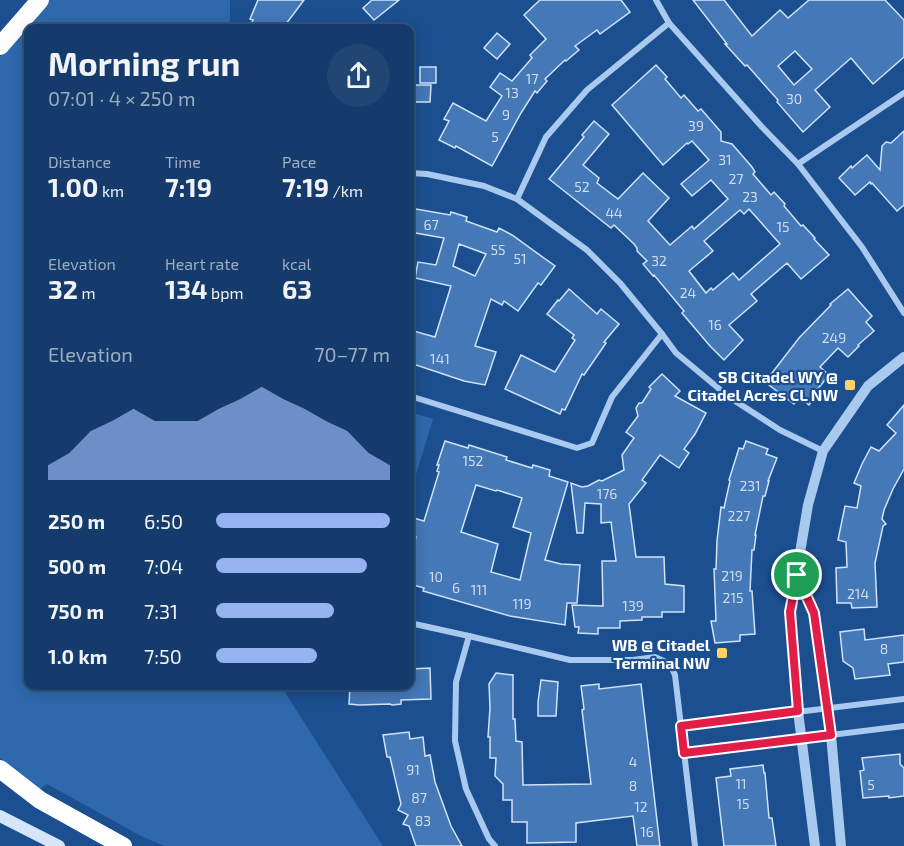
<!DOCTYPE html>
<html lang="en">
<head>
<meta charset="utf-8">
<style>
  :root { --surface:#143b6b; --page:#214673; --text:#f1f3f6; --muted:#9dadc1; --line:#33557e; --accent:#95b2f1 }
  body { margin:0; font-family:"Exo 2",sans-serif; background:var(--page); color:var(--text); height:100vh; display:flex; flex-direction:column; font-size:22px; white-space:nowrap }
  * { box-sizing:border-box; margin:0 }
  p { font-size:20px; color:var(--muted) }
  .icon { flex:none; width:33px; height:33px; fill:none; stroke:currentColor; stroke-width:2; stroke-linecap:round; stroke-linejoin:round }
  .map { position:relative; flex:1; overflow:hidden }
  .side { position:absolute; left:24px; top:24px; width:390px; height:666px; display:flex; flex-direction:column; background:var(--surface); border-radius:12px; box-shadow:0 3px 15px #0003,0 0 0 2px var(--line) }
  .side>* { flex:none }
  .pin { position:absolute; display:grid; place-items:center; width:51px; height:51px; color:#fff; margin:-26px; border:3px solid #fff; border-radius:50%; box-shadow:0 2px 6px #0007 }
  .round { display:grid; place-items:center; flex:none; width:63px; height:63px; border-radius:32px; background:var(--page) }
  .summary { display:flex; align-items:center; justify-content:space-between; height:102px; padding:0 24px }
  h1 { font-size:33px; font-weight:700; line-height:45px }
  .figures { display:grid; grid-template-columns:repeat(3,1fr); gap:9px; height:102px; padding:6px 24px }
  .figures div { display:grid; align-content:center }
  .figures b { font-size:26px; font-weight:700 }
  .figures small { font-size:16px; font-weight:400 }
  .figures p { font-size:16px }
  .chart { height:168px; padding:12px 24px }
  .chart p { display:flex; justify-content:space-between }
  .chart svg { width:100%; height:108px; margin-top:6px; fill:var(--accent); opacity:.7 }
  ul { padding:0 24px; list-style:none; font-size:20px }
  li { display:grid; grid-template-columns:96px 72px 1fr; align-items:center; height:45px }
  li i { height:15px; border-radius:8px; background:var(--accent) }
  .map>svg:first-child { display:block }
</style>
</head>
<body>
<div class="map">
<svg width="904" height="846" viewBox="0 0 904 846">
  <rect width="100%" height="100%" fill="#1b4f8f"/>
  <g fill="#2e69ad">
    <path d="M 49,0 L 230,0 L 230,28 L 28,28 L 28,686 L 281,686 L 383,846 L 164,846 L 141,836 L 47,784 L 40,789 L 24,778 L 0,758 L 0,57 L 16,35 Z"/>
    <path d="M 410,412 L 433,419 L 410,494 Z"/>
  </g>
  <g fill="#4478b7" stroke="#cfe3fa" stroke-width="1.5" fill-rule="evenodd">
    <path d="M 258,0 L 304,0 L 283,28 L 250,28 L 253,20 L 250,19 Z"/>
    <path d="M 372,0 L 399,0 L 374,20 L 363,8 Z"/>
    <path d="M 540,0 L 621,0 L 630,12 L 600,34 L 597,30 L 575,46 L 579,50 L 566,61 L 565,60 L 545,79 L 547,81 L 537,93 L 535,91 L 521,113 L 492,166 L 456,146 L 455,148 L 439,140 L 449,121 L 444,119 L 453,103 L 486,121 L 502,96 L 490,87 L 500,73 L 512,81 L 532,58 L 530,55 L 546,39 L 524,15 Z"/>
    <path d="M 693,0 L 724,0 L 752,36 L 780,10 L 788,18 L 809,0 L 885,0 L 904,20 L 904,57 L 873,84 L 851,58 L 815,90 L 830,107 L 803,132 L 777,102 L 778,100 L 769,90 L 747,65 L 745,66 L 725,44 L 727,44 ZM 795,51 L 812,69 L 794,85 L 778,66 Z"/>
    <path d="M 497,33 L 510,44 L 497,59 L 484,48 Z"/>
    <path d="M 656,65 L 667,77 L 665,79 L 681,98 L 684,95 L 698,111 L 701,109 L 721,132 L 721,141 L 732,144 L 752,167 L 755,172 L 753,174 L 771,195 L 774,192 L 785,204 L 784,206 L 801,226 L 803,225 L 815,238 L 814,239 L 829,255 L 801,279 L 787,263 L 751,294 L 757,301 L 729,325 L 743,340 L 724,360 L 710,346 L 682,313 L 684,311 L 654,275 L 653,276 L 643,264 L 647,261 L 637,251 L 637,248 L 634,244 L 614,225 L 611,228 L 549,179 L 584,137 L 582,135 L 594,121 L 609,134 L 583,165 L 599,178 L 597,183 L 618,199 L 643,173 L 669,198 L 648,221 L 670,245 L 692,226 L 694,229 L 728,199 L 711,180 L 692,196 L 681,184 L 709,160 L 692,141 L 688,144 L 687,143 L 663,165 L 612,105 ZM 749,209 L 780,244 L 739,280 L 733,273 L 713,290 L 711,288 L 706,293 L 689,271 L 713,251 L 704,241 L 740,210 L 744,214 Z"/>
    <rect x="420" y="67" width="16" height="16"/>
    <path d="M 413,85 L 431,85 L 430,102 L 413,102 Z"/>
    <path d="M 904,131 L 904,205 L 897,211 L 872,183 L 871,184 L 870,182 L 855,195 L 839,178 L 851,166 L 852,168 L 867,155 L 880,170 L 882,146 L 886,142 L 891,143 Z"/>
    <path d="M 410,208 L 450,215 L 451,212 L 467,217 L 466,221 L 497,232 L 499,228 L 512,235 L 555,266 L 541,285 L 538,283 L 518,311 L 504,301 L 502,305 L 491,299 L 475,346 L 496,352 L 485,385 L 464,381 L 410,363 L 410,330 L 435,337 L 451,286 L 415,278 L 418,262 L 436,265 L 444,238 L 410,232 ZM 459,244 L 486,254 L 475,276 L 453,266 Z"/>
    <path d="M 569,289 L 597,314 L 601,309 L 619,324 L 604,342 L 606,343 L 584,375 L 582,374 L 565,410 L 562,409 L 560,414 L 505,389 L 521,355 L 555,372 L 575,340 L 572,338 L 574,335 L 547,314 L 558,300 L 559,301 Z"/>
    <path d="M 848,289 L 872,316 L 866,322 L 874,331 L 858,345 L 859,346 L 848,357 L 838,348 L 820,367 L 829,375 L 816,391 L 818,392 L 809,405 L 799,397 L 794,404 L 765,382 L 799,338 L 831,305 L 830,304 Z"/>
    <path d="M 662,374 L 680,391 L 675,396 L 706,413 L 695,434 L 684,449 L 689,453 L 679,468 L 660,455 L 642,480 L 646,483 L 629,504 L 636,557 L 664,557 L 665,584 L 684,586 L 684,612 L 662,612 L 662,617 L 642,617 L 642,620 L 620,621 L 620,628 L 598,628 L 598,634 L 578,633 L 579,627 L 575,627 L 572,605 L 603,606 L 602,561 L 616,561 L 611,522 L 601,523 L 601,504 L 585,503 L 583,533 L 577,533 L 571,483 L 582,487 L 588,486 L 599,480 L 602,481 L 624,470 L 622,455 L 634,438 L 626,432 L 638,416 L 636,408 L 639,403 L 642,403 L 651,389 L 649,387 Z"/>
    <path d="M 904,405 L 904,469 L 893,489 L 884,510 L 882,519 L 886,524 L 883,526 L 875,563 L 877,607 L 852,608 L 851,603 L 837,603 L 836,568 L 847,567 L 846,542 L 838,540 L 845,506 L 857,508 L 861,486 L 854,483 L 862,464 L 871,447 L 879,451 L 896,433 L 887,425 Z"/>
    <path d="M 445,441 L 468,448 L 469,445 L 507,457 L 506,460 L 532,468 L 533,465 L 550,470 L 549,476 L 568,482 L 545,560 L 561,564 L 580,565 L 577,603 L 567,603 L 565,625 L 510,616 L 423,591 L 424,588 L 410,584 L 410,559 L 416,537 L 410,535 L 410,517 L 424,521 L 439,472 L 437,471 L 439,465 L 437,465 ZM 476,485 L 496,491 L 497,490 L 522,498 L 513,527 L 531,533 L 520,580 L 491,572 L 498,544 L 461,532 Z"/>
    <path d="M 746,441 L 768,449 L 766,454 L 777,458 L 768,481 L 769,481 L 765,496 L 763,496 L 755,535 L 756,535 L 754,550 L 752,550 L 750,591 L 752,591 L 755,634 L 740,635 L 740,641 L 715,643 L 711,621 L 716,621 L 714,569 L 716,569 L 717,541 L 721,507 L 724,508 L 730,481 L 729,480 L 739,448 L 743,449 Z"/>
    <path d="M 864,629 L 865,640 L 904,635 L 904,662 L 888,664 L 890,675 L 855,679 L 853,668 L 843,661 L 840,632 Z"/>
    <path d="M 430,668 L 431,699 L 401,700 L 401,704 L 392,705 L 390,704 L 359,705 L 349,704 L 350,686 L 410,686 L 410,669 Z"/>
    <path d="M 496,673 L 513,675 L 513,719 L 515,719 L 516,741 L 522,742 L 523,785 L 591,784 L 582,710 L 584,709 L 581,686 L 599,684 L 599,689 L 641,684 L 660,846 L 637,846 L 633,816 L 576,823 L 576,842 L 527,843 L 527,822 L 512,822 L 512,800 L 503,800 L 503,784 L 495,776 L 496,758 L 490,758 L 490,737 L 488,737 L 490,708 L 489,684 Z"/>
    <path d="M 541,680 L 558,682 L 556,716 L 538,716 L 538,702 Z"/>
    <path d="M 409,732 L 410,739 L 423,737 L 425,756 L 430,755 L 435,782 L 451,826 L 462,846 L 416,846 L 409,826 L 403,824 L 408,815 L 398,810 L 401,804 L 390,757 L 387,757 L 383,735 Z"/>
    <path d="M 900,754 L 900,764 L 904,768 L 904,796 L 889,798 L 889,796 L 863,798 L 860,771 L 864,770 L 862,758 Z"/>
    <path d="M 763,765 L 764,773 L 765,773 L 769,818 L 772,818 L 776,846 L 724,846 L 716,778 L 731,776 L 730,769 Z"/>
  </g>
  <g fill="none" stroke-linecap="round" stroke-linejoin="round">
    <g stroke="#a9c9ee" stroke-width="6">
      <path d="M 656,0 L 669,23 L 762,127 L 798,164 L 862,247 L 904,313"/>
      <path d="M 798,164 L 904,93"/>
      <path d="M 410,173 L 427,174 L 484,186 L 517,199 L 587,250 L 620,283 L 662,334 L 676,353 L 729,397 L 780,430 L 823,451"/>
      <path d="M 517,199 L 546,137 L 587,90 L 669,23"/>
      <path d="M 410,396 L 577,448 L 592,443 L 612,397 L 662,334"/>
      <path d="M 410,623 L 469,636 L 570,660 L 633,660 L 655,657 L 670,664 L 675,675 L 695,846"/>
      <path d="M 469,636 L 456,682 L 455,741 L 466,789 L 489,839 L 495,846"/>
      <path d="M 681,726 L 904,699"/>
      <path d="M 684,753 L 904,726"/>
    </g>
    <g stroke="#a9c9ee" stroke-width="10">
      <path d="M 797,576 L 814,613 L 831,735 L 841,846"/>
      <path d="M 815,846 L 798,711 L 790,612 L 808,505 L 823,451 L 868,386 L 904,357"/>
    </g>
    <path stroke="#d6e6fa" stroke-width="12" d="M 0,816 L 59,846"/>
    <g stroke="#fff" stroke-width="18">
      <path d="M 0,46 L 40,0"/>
      <path d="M 0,769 L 40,800 L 123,846"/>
    </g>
  </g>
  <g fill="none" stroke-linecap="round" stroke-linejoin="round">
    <defs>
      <path id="route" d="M 797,575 L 814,613 L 831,735 L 684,753 L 681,726 L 798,711 L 790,612 Z"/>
    </defs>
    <use href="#route" stroke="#fff" stroke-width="12"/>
    <use href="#route" stroke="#e11d48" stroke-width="8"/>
  </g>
  <g fill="#ffd166" stroke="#1b4f8f" stroke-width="2">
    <rect x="844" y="379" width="12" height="12" rx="3"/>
    <rect x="716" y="647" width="12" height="12" rx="3"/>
  </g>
  <g text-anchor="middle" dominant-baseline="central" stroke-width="4.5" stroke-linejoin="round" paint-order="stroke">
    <g font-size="14" fill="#d0dded">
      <text x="532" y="78">17</text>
      <text x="512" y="92">13</text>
      <text x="794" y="98">30</text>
      <text x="506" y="114">9</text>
      <text x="696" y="125">39</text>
      <text x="495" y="136">5</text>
      <text x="725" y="159">31</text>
      <text x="736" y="178">27</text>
      <text x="582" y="186">52</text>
      <text x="750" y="196">23</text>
      <text x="614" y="212">44</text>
      <text x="431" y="224">67</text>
      <text x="783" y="226">15</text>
      <text x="498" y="249">55</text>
      <text x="520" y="258">51</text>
      <text x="659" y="260">32</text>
      <text x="688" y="292">24</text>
      <text x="715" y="324">16</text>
      <text x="834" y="337">249</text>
      <text x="440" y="358">141</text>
      <text x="473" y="460">152</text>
      <text x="750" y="485">231</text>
      <text x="607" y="493">176</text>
      <text x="739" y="515">227</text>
      <text x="732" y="575">219</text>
      <text x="436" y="576">10</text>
      <text x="456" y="587">6</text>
      <text x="479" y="589">111</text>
      <text x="858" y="593">214</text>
      <text x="733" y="597">215</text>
      <text x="522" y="603">119</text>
      <text x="633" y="605">139</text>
      <text x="884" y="648">8</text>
      <text x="633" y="761">4</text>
      <text x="413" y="769">91</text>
      <text x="741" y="783">11</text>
      <text x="871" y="784">5</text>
      <text x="633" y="785">8</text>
      <text x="419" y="797">87</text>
      <text x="743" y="803">15</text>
      <text x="641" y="806">12</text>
      <text x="423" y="820">83</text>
      <text x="647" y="831">16</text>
    </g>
    <g font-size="16" font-weight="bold" fill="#fff" stroke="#1b4f8f" text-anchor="end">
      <text x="838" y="376">SB Citadel WY @<tspan x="838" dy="18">Citadel Acres CL NW</tspan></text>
      <text x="710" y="644">WB @ Citadel<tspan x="710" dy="18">Terminal NW</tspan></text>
    </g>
  </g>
</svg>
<div class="pin" style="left:797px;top:575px;background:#1e9e55"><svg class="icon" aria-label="arrive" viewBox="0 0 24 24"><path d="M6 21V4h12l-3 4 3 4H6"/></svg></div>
<section class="side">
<div class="summary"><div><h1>Morning run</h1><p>07:01 · 4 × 250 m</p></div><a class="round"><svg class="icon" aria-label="share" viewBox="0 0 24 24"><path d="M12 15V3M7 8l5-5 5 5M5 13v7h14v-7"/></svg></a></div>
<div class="figures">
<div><p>Distance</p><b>1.00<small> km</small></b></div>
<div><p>Time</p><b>7:19</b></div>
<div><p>Pace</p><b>7:19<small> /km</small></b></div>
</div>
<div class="figures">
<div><p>Elevation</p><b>32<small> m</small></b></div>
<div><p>Heart rate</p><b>134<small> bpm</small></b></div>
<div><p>kcal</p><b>63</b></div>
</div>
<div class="chart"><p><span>Elevation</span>70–77 m</p>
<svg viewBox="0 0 160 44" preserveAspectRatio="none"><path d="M0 44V38L10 33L20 24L30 20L40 15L50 20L60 20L70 20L80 15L90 11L100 6L110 11L120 15L130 20L140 24L150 33L160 38V44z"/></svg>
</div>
<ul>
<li><b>250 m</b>6:50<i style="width:100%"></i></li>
<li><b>500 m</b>7:04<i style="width:87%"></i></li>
<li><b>750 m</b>7:31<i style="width:68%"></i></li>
<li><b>1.0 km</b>7:50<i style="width:58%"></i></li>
</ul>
</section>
</div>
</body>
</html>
